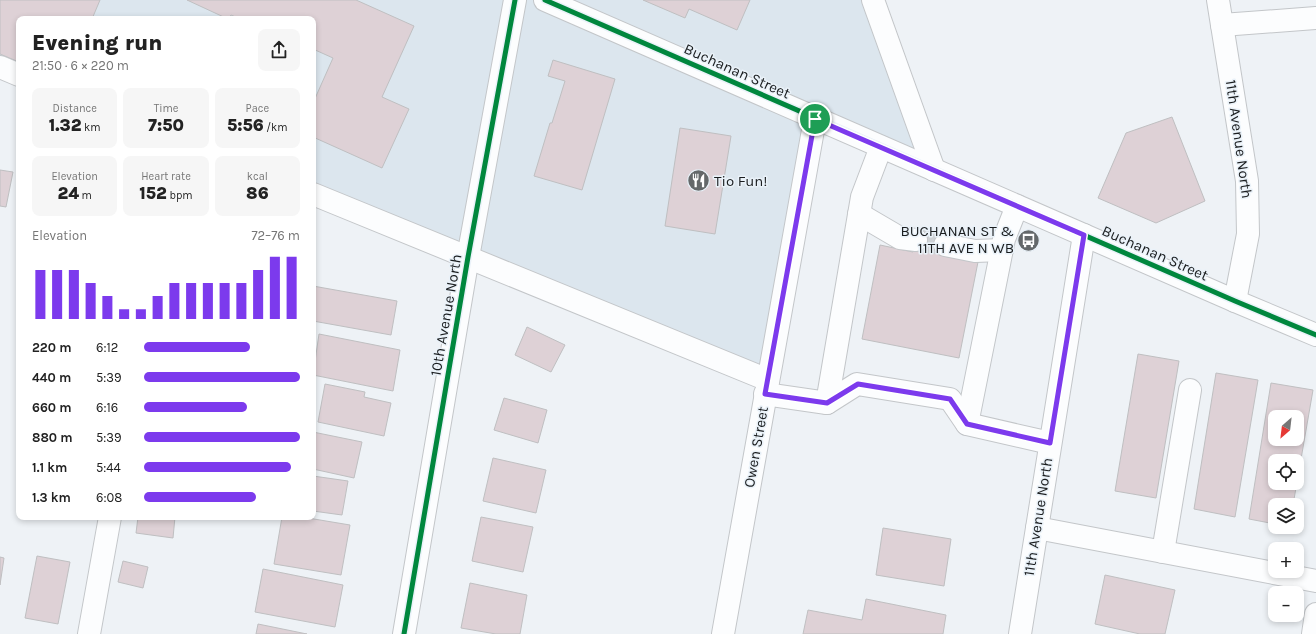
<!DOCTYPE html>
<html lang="en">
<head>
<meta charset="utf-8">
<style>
  :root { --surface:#fff; --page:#f6f6f6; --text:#222; --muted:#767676; --accent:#7c3aed }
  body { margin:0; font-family:Karla,sans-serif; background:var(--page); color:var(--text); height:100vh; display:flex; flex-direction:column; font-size:15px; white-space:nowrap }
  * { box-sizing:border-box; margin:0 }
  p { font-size:13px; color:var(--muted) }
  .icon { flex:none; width:22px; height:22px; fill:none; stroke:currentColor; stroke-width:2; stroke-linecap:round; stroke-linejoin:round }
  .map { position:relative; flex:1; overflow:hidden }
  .sheet { position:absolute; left:16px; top:16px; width:300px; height:504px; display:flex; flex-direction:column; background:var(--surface); border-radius:8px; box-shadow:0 2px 6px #0003 }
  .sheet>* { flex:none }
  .needle { width:26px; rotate:208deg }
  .fabs { position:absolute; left:1268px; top:410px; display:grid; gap:8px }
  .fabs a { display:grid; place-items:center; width:36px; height:36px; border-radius:8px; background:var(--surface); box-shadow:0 2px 6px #0003; font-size:20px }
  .pin { position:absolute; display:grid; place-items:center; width:34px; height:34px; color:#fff; margin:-17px; border:2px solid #fff; border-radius:50%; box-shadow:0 1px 4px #0007 }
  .round { display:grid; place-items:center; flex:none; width:42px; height:42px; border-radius:8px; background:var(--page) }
  .summary { display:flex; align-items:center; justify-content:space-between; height:68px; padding:0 16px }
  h1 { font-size:22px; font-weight:800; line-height:30px }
  .stats { display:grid; grid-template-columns:repeat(3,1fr); gap:6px; height:68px; padding:4px 16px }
  .stats div { display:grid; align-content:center; border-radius:8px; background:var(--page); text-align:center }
  .stats b { font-size:17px; font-weight:800 }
  .stats small { font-size:11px; font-weight:400 }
  .stats p { font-size:11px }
  .chart { height:112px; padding:8px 16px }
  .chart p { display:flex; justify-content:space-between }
  .chart svg { width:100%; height:72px; margin-top:4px; stroke:var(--accent); stroke-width:6 }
  ul { padding:0 16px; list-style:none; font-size:13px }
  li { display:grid; grid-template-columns:64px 48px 1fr; align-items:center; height:30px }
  li i { height:10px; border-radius:5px; background:var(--accent) }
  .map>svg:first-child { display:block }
</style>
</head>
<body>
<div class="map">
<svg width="1316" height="634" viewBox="0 0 1316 634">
  <rect width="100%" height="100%" fill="#eef2f6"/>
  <path fill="#dce6ee" d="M 0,0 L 873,0 L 934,170 L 815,119 L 768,380 L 313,194 L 313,19 L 19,19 L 19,75 L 0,67 Z"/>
  <g fill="#ded1d6" stroke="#bfbfc1" fill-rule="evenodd">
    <path d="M 0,0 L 100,0 L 92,19 L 19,19 L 19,62 L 0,54 Z"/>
    <path d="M 187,0 L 356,0 L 414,26 L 382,97 L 409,109 L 382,168 L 313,137 L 313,103 L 333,58 L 313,49 L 313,19 L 240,19 L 231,15 L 228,19 Z"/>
    <path d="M 643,0 L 750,0 L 737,30 L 689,9 L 685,18 Z"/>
    <path d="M 553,60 L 615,79 L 582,190 L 534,176 L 550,123 L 552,123 L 565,81 L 548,76 Z"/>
    <path d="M 1172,117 L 1205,201 L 1156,223 L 1098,198 L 1126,133 Z"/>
    <path d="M 680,128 L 731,136 L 715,234 L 665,226 Z"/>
    <path d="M 0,170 L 13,172 L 6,207 L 0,206 Z"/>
    <path d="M 918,230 L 947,235 L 943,256 L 978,262 L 959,358 L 862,339 L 880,245 L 913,252 Z"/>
    <path d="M 313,286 L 397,301 L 391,335 L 313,321 Z"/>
    <path d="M 527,327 L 565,345 L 551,372 L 515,355 Z"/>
    <path d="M 319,334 L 400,350 L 393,391 L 313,375 Z"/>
    <path d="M 1138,354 L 1179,361 L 1156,498 L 1115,491 Z"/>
    <path d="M 1216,373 L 1258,380 L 1235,517 L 1194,509 Z"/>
    <path d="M 1271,383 L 1313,390 L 1293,505 L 1275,505 L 1275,524 L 1249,519 ZM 1275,417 L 1297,417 L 1297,439 L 1275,439 ZM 1275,461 L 1297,461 L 1297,483 L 1275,483 Z"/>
    <path d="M 325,384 L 365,392 L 364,397 L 391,403 L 384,436 L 318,422 Z"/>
    <path d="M 504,398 L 547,410 L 538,443 L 494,430 Z"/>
    <path d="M 313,432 L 362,442 L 354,478 L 313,469 Z"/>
    <path d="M 493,458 L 546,470 L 536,513 L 483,501 Z"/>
    <path d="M 313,476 L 348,481 L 342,515 L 313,511 Z"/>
    <path d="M 138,517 L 175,517 L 173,538 L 136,533 Z"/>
    <path d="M 282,517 L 302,517 L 350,525 L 341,575 L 274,564 Z"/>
    <path d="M 481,517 L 533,527 L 523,572 L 472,561 Z"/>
    <path d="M 883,528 L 951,539 L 944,586 L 876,575 Z"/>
    <path d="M 37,556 L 70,562 L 58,624 L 25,618 Z"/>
    <path d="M 0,557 L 4,558 L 0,585 Z"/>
    <path d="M 123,561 L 148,567 L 143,588 L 118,582 Z"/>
    <path d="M 263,569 L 343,585 L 335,627 L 255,612 Z"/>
    <path d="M 1105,575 L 1175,590 L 1165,634 L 1140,634 L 1095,624 Z"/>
    <path d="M 470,583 L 527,595 L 520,634 L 496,634 L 461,628 Z"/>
    <path d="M 866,599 L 946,615 L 943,634 L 803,634 L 808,610 L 862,620 Z"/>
    <path d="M 258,624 L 307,634 L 256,634 Z"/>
  </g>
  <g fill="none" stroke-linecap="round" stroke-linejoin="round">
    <path stroke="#ced2d6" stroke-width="22" stroke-dasharray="22 11" stroke-linecap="butt" d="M 916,240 L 945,245"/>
    <defs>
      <g id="minor">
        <path d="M 545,0 L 1235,301 L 1316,335"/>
        <path d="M 873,0 L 934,170"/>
        <path d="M 1218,0 L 1247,181 L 1248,234 L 1235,301"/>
        <path d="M 1222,25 L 1316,18"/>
        <path d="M 0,67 L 19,75"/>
        <path d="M 313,194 L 768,380"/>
        <path d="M 859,214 L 900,238 L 916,240"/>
        <path d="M 945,245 L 975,251 L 1002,250"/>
        <path d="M 765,394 L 827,403 L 857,384 L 950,399 L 967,424 L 1050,443"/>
        <path d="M 827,403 L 862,197 L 881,147"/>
        <path d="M 967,424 L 1004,239 L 1017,206"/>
        <path d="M 1037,528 L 1316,581"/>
        <path d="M 1163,552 L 1190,390"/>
        <path d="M 89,634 L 110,517"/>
        <path d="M 404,634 L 468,257 L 515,0"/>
        <path d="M 723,634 L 815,119"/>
        <path d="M 1020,634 L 1084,235"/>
        <path d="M 1313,634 L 1316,614"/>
      </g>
    </defs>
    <use href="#minor" stroke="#c3c6c9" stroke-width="24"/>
    <use href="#minor" stroke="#fcfdfe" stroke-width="22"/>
    <defs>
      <g id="cycleway">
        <path d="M 545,0 L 1235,301 L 1316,335"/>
        <path d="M 404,634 L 468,257 L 515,0"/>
      </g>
    </defs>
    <use href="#cycleway" stroke="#eaf2f9" stroke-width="8"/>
    <use href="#cycleway" stroke="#00873e" stroke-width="5"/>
  </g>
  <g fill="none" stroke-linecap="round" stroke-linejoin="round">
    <defs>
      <path id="route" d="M 815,119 L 1084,235 L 1050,443 L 967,424 L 950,399 L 858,384 L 827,403 L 765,394 Z"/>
    </defs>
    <use href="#route" stroke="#fff" stroke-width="8"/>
    <use href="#route" stroke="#7c3aed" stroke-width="5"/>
  </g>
  <defs>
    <symbol id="restaurant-disc" viewBox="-11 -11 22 22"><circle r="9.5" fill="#64686a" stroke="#eaf2f9"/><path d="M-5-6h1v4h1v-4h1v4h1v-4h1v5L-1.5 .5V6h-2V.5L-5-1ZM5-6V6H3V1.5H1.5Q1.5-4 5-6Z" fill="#fff"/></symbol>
    <symbol id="bus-disc" viewBox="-11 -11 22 22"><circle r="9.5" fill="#64686a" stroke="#eaf2f9"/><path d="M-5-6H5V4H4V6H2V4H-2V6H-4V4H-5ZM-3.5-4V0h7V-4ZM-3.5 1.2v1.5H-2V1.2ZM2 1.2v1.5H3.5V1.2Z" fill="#fff"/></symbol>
  </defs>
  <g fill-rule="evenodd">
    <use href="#restaurant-disc" x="686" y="168" width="25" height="25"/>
    <use href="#bus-disc" x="1016" y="228" width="25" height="25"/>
  </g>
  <g text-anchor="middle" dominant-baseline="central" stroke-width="3" stroke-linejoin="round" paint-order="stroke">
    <g font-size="15" fill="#1a1d1f" stroke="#eaf2f9">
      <text transform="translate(737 71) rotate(24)">Buchanan Street</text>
      <text transform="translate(1239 139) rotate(82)">11th Avenue North</text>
      <text transform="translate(1155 253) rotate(24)">Buchanan Street</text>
      <text transform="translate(446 315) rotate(-80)">10th Avenue North</text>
      <text transform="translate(756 447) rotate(-80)">Owen Street</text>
      <text transform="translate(1038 517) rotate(-81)">11th Avenue North</text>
    </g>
    <g font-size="15" fill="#1a1d1f" stroke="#eaf2f9" text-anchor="start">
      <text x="714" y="181">Tio Fun!</text>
      <text x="1014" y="231" text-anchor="end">BUCHANAN ST &amp;<tspan x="1014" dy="17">11TH AVE N WB</tspan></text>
    </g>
  </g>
</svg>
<div class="fabs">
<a><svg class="needle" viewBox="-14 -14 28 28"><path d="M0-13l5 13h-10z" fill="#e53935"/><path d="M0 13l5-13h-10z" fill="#767676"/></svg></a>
<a><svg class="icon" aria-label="locate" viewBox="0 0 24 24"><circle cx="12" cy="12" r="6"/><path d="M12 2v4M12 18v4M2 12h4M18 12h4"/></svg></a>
<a><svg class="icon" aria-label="layers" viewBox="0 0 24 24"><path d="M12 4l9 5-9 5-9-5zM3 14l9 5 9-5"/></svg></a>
<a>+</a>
<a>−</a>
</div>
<div class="pin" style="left:815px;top:119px;background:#1e9e55"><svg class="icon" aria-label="arrive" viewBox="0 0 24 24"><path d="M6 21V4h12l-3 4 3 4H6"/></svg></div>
<section class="sheet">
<div class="summary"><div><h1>Evening run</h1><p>21:50 · 6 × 220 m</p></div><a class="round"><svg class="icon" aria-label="share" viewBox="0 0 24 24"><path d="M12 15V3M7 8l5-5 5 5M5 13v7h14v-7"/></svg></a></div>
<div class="stats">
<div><p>Distance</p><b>1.32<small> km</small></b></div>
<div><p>Time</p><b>7:50</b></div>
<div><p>Pace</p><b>5:56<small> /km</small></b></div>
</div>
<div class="stats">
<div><p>Elevation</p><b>24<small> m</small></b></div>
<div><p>Heart rate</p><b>152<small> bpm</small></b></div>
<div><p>kcal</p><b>86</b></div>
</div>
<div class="chart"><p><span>Elevation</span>72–76 m</p>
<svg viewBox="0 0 160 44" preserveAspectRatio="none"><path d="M5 44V14M15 44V14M25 44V14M35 44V22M45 44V30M55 44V38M65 44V38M75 44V30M85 44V22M95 44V22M105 44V22M115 44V22M125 44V22M135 44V14M145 44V6M155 44V6"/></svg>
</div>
<ul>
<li><b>220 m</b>6:12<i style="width:68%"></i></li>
<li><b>440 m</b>5:39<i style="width:100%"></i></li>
<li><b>660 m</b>6:16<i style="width:66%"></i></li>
<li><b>880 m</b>5:39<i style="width:100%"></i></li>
<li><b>1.1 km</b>5:44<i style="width:94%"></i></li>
<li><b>1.3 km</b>6:08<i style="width:72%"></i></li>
</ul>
</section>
</div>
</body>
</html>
